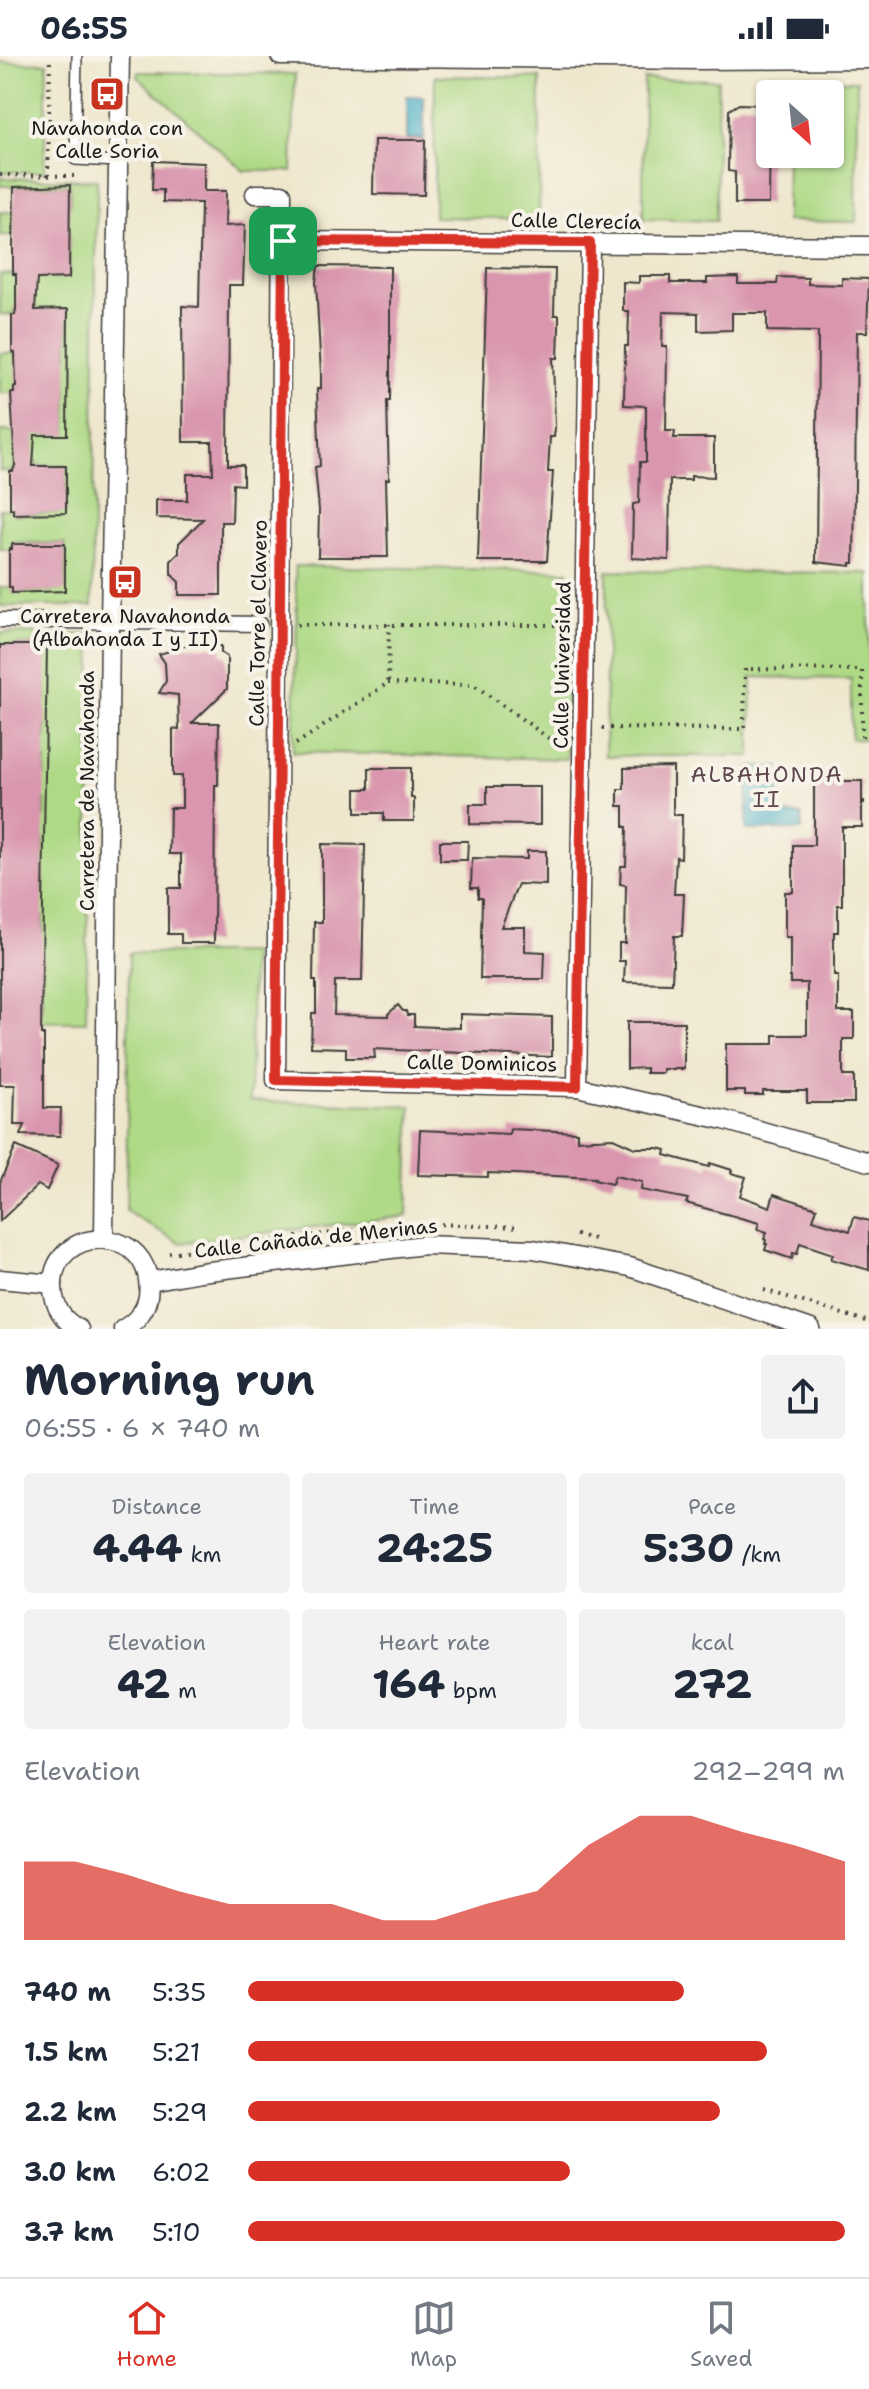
<!DOCTYPE html>
<html lang="en">
<head>
<meta charset="utf-8">
<style>
  :root { --surface:#fff; --page:#f2f2f3; --text:#1f2937; --muted:#747a83; --line:#e0e1e3; --accent:#d93025 }
  body { margin:0; font-family:"Shantell Sans",sans-serif; background:var(--page); color:var(--text); height:100vh; display:flex; flex-direction:column; font-size:30px; white-space:nowrap }
  * { box-sizing:border-box; margin:0 }
  p { font-size:26px; color:var(--muted) }
  .icon { flex:none; width:44px; height:44px; fill:none; stroke:currentColor; stroke-width:2; stroke-linecap:round; stroke-linejoin:round }
  .map { position:relative; height:1273px; overflow:hidden }
  .side { display:flex; flex-direction:column; background:var(--surface); flex:1 }
  .side>* { flex:none }
  .needle { width:52px; rotate:153deg }
  .fabs { position:absolute; left:756px; top:24px; display:grid; gap:16px }
  .fabs a { display:grid; place-items:center; width:88px; height:88px; border-radius:8px; background:var(--surface); box-shadow:0 2px 6px #0004; font-size:40px }
  .pin { position:absolute; display:grid; place-items:center; width:68px; height:68px; color:#fff; margin:-34px; border-radius:16px; box-shadow:0 4px 12px #0006 }
  .round { display:grid; place-items:center; flex:none; width:84px; height:84px; border-radius:8px; background:var(--page) }
  .headline { display:flex; align-items:center; justify-content:space-between; height:136px; padding:0 24px }
  h1 { font-size:44px; font-weight:700; line-height:60px }
  .metrics { display:grid; grid-template-columns:repeat(3,1fr); gap:12px; height:136px; padding:8px 24px }
  .metrics div { display:grid; align-content:center; border-radius:8px; background:var(--page); text-align:center }
  .metrics b { font-size:40px; font-weight:700 }
  .metrics small { font-size:22px; font-weight:400 }
  .metrics p { font-size:22px }
  .chart { height:224px; padding:16px 24px }
  .chart p { display:flex; justify-content:space-between }
  .chart svg { width:100%; height:144px; margin-top:8px; fill:var(--accent); opacity:.7 }
  ul { padding:0 24px; list-style:none; font-size:26px }
  li { display:grid; grid-template-columns:128px 96px 1fr; align-items:center; height:60px }
  li i { height:20px; border-radius:10px; background:var(--accent) }
  .status { display:flex; justify-content:space-between; align-items:center; height:56px; padding:0 40px; background:var(--surface); direction:ltr }
  .status svg { height:22px; fill:currentColor }
  .menu { display:flex; justify-content:space-around; align-items:center; height:112px; border-top:2px solid var(--line); background:var(--surface); font-size:22px; color:var(--muted) }
  .menu a { display:grid; justify-items:center; gap:4px }
  .menu .current { color:var(--accent) }
  .map>svg:first-child { display:block }
</style>
</head>
<body>
<div class="status"><b>06:55</b><svg viewBox="0 0 49 12"><path d="M0 12V9h3v3zM5 12V6h3v6zM10 12V3h3v9zM15 12V0h3v12zM26 1h20v11H26zM47 4h2v5h-2z"/></svg></div>
<div class="map">
<svg width="869" height="1273" viewBox="0 0 869 1273">
  <rect width="100%" height="100%" fill="#f7f3e8"/>
  <filter id="ink" filterUnits="userSpaceOnUse"><feTurbulence type="fractalNoise" baseFrequency=".0125" numOctaves="2"/><feDisplacementMap in="SourceGraphic" scale="16" xChannelSelector="R" yChannelSelector="G"/><feConvolveMatrix kernelMatrix="1 2 1 2 8 2 1 2 1" color-interpolation-filters="sRGB"/></filter>
  <filter id="wash" filterUnits="userSpaceOnUse"><feTurbulence type="fractalNoise" baseFrequency=".006" numOctaves="4" result="noise"/><feDisplacementMap in="SourceGraphic" scale="32" xChannelSelector="R" yChannelSelector="G"/><feGaussianBlur stdDeviation="1.8" result="paint"/><feColorMatrix in="noise" values="0 0 0 0 0 0 0 0 0 0 0 0 0 0 0 0 0 1.4 0 .05"/><feComposite in="paint" operator="in"/></filter>
  <g filter="url(#wash)">
    <rect width="100%" height="100%" fill="#efe7cd"/>
    <g fill="#aed985" stroke="#657a50" stroke-width="2">
      <path d="M 0,6 L 47,7 L 44,116 L 0,116 Z"/>
      <path d="M 139,16 L 295,18 L 292,115 L 244,115 L 138,21 Z"/>
      <path d="M 435,20 L 540,22 L 539,163 L 434,161 Z"/>
      <path d="M 644,23 L 718,24 L 716,165 L 643,163 Z"/>
      <path d="M 787,24 L 857,25 L 856,166 L 786,165 L 787,98 L 830,98 L 830,38 L 787,38 Z"/>
      <path d="M 0,122 L 97,124 L 92,550 L 0,550 L 0,531 L 12,531 L 13,537 L 65,534 L 65,488 L 12,486 L 12,493 L 0,493 L 0,453 L 13,453 L 14,459 L 66,456 L 66,410 L 14,409 L 13,415 L 0,415 L 0,375 C 23,374 43,381 67,378 L 67,332 L 14,331 L 14,337 L 0,337 L 0,297 L 15,297 L 16,303 L 68,300 L 68,254 L 15,253 L 15,259 L 0,258 L 0,218 C 24,218 46,224 69,221 L 69,175 L 0,180 L 0,156 L 14,156 L 14,151 L 70,149 L 70,129 L 0,130 Z"/>
      <path d="M 295,510 L 568,515 L 566,703 L 293,696 L 297,562 Z"/>
      <path d="M 607,515 L 869,517 L 869,683 L 851,683 L 851,623 L 752,621 L 751,700 L 605,700 Z"/>
      <path d="M 0,577 L 92,578 L 86,966 L 0,965 L 42,953 L 42,938 L 34,937 L 34,916 L 42,916 L 42,900 L 0,899 L 0,875 L 43,876 L 43,860 L 35,859 L 35,838 L 43,838 L 44,823 L 0,797 L 44,797 L 44,782 L 36,781 L 37,761 L 45,760 L 45,744 L 0,720 L 45,720 L 46,705 L 38,704 L 38,683 L 46,683 L 46,668 L 0,642 L 46,643 L 46,627 L 38,626 L 46,589 L 0,589 Z"/>
      <path d="M 129,897 L 252,897 L 250,1045 L 411,1050 L 407,1160 L 180,1187 L 126,1155 Z"/>
    </g>
    <g fill="#46aec6" stroke="#316571" stroke-width="2">
      <path d="M 407,40 L 424,41 L 424,83 L 407,83 Z"/>
      <path d="M 748,711 L 779,711 L 779,758 L 802,759 L 802,774 L 747,774 Z"/>
    </g>
    <g id="blocks">
      <g fill="#d996ae">
        <path d="M 739,48 L 767,49 L 767,62 L 770,68 L 769,148 L 735,148 L 735,116 L 728,115 L 729,54 Z"/>
        <path d="M 374,84 L 425,84 L 424,139 L 373,138 Z"/>
        <path d="M 153,105 L 204,107 L 204,135 L 226,135 L 225,170 L 245,169 L 243,229 L 229,229 L 228,409 L 243,409 L 243,429 L 233,428 L 232,466 L 221,466 L 221,539 L 179,539 L 179,526 L 171,518 L 171,505 L 179,497 L 179,487 L 203,463 L 156,462 L 156,444 L 187,444 L 187,418 L 213,418 L 212,386 L 183,386 L 182,250 L 199,251 L 201,147 L 163,146 L 163,134 L 152,134 Z"/>
        <path d="M 70,129 L 69,222 L 37,223 L 35,254 L 68,253 L 67,379 L 35,379 L 33,410 L 66,410 L 66,457 L 13,458 L 13,453 L 10,453 L 10,415 L 13,415 L 15,409 L 11,337 L 14,337 L 14,331 L 16,331 L 15,297 L 12,296 L 12,259 L 15,259 L 16,253 L 16,218 L 13,218 L 13,190 L 14,131 Z"/>
        <path d="M 318,210 L 390,211 L 390,345 L 387,345 L 389,423 L 386,423 L 388,501 L 318,501 L 319,454 L 315,411 L 320,410 L 317,333 L 321,333 L 321,318 L 316,226 Z"/>
        <path d="M 487,212 L 555,213 L 554,259 L 559,259 L 559,272 L 558,302 L 553,302 L 555,372 L 554,381 L 550,381 L 548,416 L 553,416 L 547,505 L 478,505 Z"/>
        <path d="M 639,220 L 670,220 L 670,227 L 707,227 L 707,222 L 738,221 L 738,228 L 777,228 L 778,221 L 808,222 L 808,228 L 842,229 L 842,222 L 869,223 L 867,276 L 857,276 L 854,507 L 851,507 L 851,510 L 816,506 L 818,276 L 767,275 L 767,257 L 732,257 L 732,274 L 698,275 L 698,257 L 663,256 L 662,291 L 667,291 L 666,375 L 675,375 L 674,382 L 714,382 L 714,421 L 691,420 L 691,424 L 670,424 L 669,504 L 632,502 L 633,448 L 639,447 L 640,406 L 646,406 L 646,350 L 624,349 L 625,290 L 628,290 L 629,255 L 623,255 L 623,226 L 639,227 Z"/>
        <path d="M 12,488 L 65,488 L 65,535 L 12,537 L 12,531 L 9,531 L 9,493 L 12,493 Z"/>
        <path d="M 0,589 L 47,589 L 41,979 L 44,979 L 44,1052 L 61,1052 L 60,1080 L 21,1079 L 25,1069 L 14,1069 L 15,1029 L 0,1029 Z"/>
        <path d="M 177,590 L 221,590 L 221,597 L 227,601 L 227,633 L 192,667 L 219,667 L 218,729 L 215,729 L 214,887 L 181,887 L 181,878 L 168,878 L 168,832 L 181,832 L 181,798 L 169,798 L 170,752 L 182,752 L 182,720 L 173,720 L 173,673 L 179,674 L 178,639 L 159,637 L 166,625 L 165,607 L 159,598 L 177,593 Z"/>
        <path d="M 673,711 L 673,759 L 682,759 L 681,802 L 676,801 L 674,838 L 684,838 L 682,880 L 674,880 L 672,927 L 624,926 L 625,905 L 619,905 L 619,887 L 625,887 L 626,829 L 620,828 L 621,810 L 626,810 L 627,771 L 624,771 L 624,750 L 618,750 L 618,733 L 624,733 L 624,712 Z"/>
        <path d="M 369,712 L 411,712 L 411,742 L 414,742 L 414,765 L 384,765 L 384,757 L 356,757 L 356,733 L 369,733 Z"/>
        <path d="M 814,725 L 862,725 L 862,771 L 842,771 L 842,849 L 838,849 L 838,876 L 834,876 L 834,920 L 838,920 L 838,956 L 854,956 L 854,983 L 843,983 L 843,1020 L 854,1020 L 854,1047 L 807,1047 L 807,1035 L 763,1035 L 763,1039 L 745,1039 L 745,1035 L 726,1035 L 726,988 L 774,988 L 774,979 L 807,979 L 807,927 L 790,927 L 790,881 L 785,881 L 785,836 L 793,836 L 793,789 L 814,789 Z"/>
        <path d="M 487,731 L 540,731 L 540,769 L 470,768 L 470,748 L 487,748 Z"/>
        <path d="M 440,785 L 468,785 L 467,804 L 440,804 Z"/>
        <path d="M 322,788 L 365,789 L 362,925 L 335,925 L 334,959 L 388,960 L 388,958 L 398,949 L 403,955 L 406,955 L 407,959 L 414,959 L 414,970 L 460,972 L 460,958 L 552,961 L 552,1001 L 374,993 L 375,1002 L 346,1002 L 346,992 L 311,991 L 312,957 L 316,957 L 316,925 L 313,925 L 314,866 L 322,866 Z"/>
        <path d="M 527,795 L 546,795 L 546,829 L 518,828 L 501,871 L 525,871 L 525,895 L 545,896 L 544,923 L 480,923 L 482,842 L 478,842 L 478,832 L 471,832 L 472,802 L 527,803 Z"/>
        <path d="M 627,966 L 684,966 L 684,1013 L 663,1013 L 663,1017 L 646,1017 L 646,1012 L 627,1013 Z"/>
        <path d="M 510,1073 L 577,1076 L 577,1084 L 613,1082 L 635,1092 L 658,1092 L 666,1094 L 665,1099 L 709,1111 L 710,1107 L 732,1114 L 731,1117 L 746,1121 L 740,1140 L 770,1151 L 774,1138 L 817,1152 L 813,1164 L 850,1175 L 854,1161 L 869,1165 L 869,1214 L 831,1203 L 833,1198 L 800,1187 L 797,1198 L 793,1197 L 792,1203 L 765,1194 L 767,1188 L 765,1188 L 766,1184 L 764,1183 L 767,1176 L 757,1173 L 759,1167 L 686,1147 L 688,1143 L 641,1134 L 642,1126 L 615,1120 L 612,1128 L 594,1124 L 595,1122 L 514,1118 L 488,1117 L 488,1121 L 418,1119 L 420,1074 L 509,1078 Z"/>
        <path d="M 16,1090 L 58,1109 L 47,1134 L 38,1129 L 0,1165 L 0,1126 Z"/>
      </g>
    </g>
  </g>
  <g filter="url(#ink)">
    <use href="#blocks" fill-opacity="0" stroke="#3c3a37" stroke-width="2"/>
    <g fill="none" stroke-linecap="round" stroke-linejoin="round">
      <defs>
        <path id="service" d="M 77,0 L 75,104 L 119,106"/>
        <path id="pedestrian" d="M 0,564 L 259,568"/>
        <g id="minor">
          <path d="M 280,0 L 699,4 L 869,3"/>
          <path d="M 255,138 L 282,138 L 276,1024 L 577,1031 L 724,1064 L 869,1106"/>
          <path d="M 283,185 L 869,190"/>
          <path d="M 577,1031 L 590,187"/>
          <path d="M 104,1182 L 110,566 L 120,0"/>
          <path d="M 0,1223 L 53,1228"/>
          <path d="M 150,1225 L 201,1216 L 424,1189 L 533,1193 L 630,1211 L 811,1273"/>
          <path d="M 79,1273 C 63,1265 54,1250 53,1233 C 49,1166 157,1166 148,1240 C 146,1254 136,1266 123,1273"/>
        </g>
      </defs>
      <use href="#service" stroke="#3c3a37" stroke-width="12"/>
      <use href="#pedestrian" stroke="#3c3a37" stroke-width="17"/>
      <use href="#minor" stroke="#3c3a37" stroke-width="21"/>
      <g stroke="#3c3a37" stroke-width="4" stroke-dasharray="2 6" stroke-linecap="butt">
        <path d="M 0,119 L 75,120"/>
        <path d="M 48,120 L 50,0"/>
        <path d="M 297,569 L 565,569"/>
        <path d="M 388,627 L 474,629 L 564,693"/>
        <path d="M 602,672 L 744,673 L 745,613 L 862,614 L 862,683"/>
        <path d="M 296,688 L 388,627 L 389,568"/>
        <path d="M 863,746 L 869,746"/>
        <path d="M 433,1168 L 520,1171"/>
        <path d="M 576,1179 L 595,1183"/>
        <path d="M 169,1197 L 396,1169 L 416,1169"/>
        <path d="M 764,1234 L 869,1266"/>
      </g>
      <use href="#service" stroke="#fff" stroke-width="9"/>
      <use href="#pedestrian" stroke="#fff" stroke-width="14"/>
      <use href="#minor" stroke="#fff" stroke-width="18"/>
    </g>
  </g>
  <g fill="none" stroke-linecap="round" stroke-linejoin="round" filter="url(#ink)">
    <defs>
      <path id="route" d="M 283,185 L 590,187 L 577,1031 L 276,1024 Z"/>
    </defs>
    <use href="#route" stroke="#fff" stroke-width="16"/>
    <use href="#route" stroke="#d93025" stroke-width="10"/>
  </g>
  <defs>
    <symbol id="bus-square" viewBox="-11 -11 22 22"><rect x="-9" y="-9" width="18" height="18" rx="4" fill="#c8321e" stroke="#f7f3e8"/><path d="M-5-6H5V4H4V6H2V4H-2V6H-4V4H-5ZM-3.5-4V0h7V-4ZM-3.5 1.2v1.5H-2V1.2ZM2 1.2v1.5H3.5V1.2Z" fill="#fff"/></symbol>
  </defs>
  <g fill-rule="evenodd">
    <use href="#bus-square" x="87" y="18" width="40" height="40"/>
    <use href="#bus-square" x="105" y="506" width="40" height="40"/>
  </g>
  <g text-anchor="middle" dominant-baseline="central" stroke-width="8" stroke-linejoin="round" paint-order="stroke">
    <g font-size="20" fill="#1c1c1c" stroke="#f7f3e8">
      <text x="107" y="72">Navahonda con<tspan x="107" dy="23">Calle Soria</tspan></text>
      <text x="125" y="560">Carretera Navahonda<tspan x="125" dy="23">(Albahonda I y II)</tspan></text>
    </g>
    <g font-size="20" fill="#1c1c1c" stroke="#f7f3e8">
      <text transform="translate(576 165) rotate(1)">Calle Clerecía</text>
      <text transform="translate(258 567) rotate(-89)">Calle Torre el Clavero</text>
      <text transform="translate(562 609) rotate(-89)">Calle Universidad</text>
      <text transform="translate(87 735) rotate(-90)">Carretera de Navahonda</text>
      <text transform="translate(482 1007) rotate(1)">Calle Dominicos</text>
      <text transform="translate(316 1182) rotate(-6)">Calle Cañada de Merinas</text>
    </g>
    <g font-size="22" letter-spacing="2" fill="#5e474f" stroke="#f7f3e8">
      <text x="767" y="718">ALBAHONDA<tspan x="767" dy="25">II</tspan></text>
    </g>
  </g>
</svg>
<div class="fabs">
<a><svg class="needle" viewBox="-14 -14 28 28"><path d="M0-13l5 13h-10z" fill="#e53935"/><path d="M0 13l5-13h-10z" fill="#747a83"/></svg></a>
</div>
<div class="pin" style="left:283px;top:185px;background:#1e9e55"><svg class="icon" aria-label="arrive" viewBox="0 0 24 24"><path d="M6 21V4h12l-3 4 3 4H6"/></svg></div>
</div>
<section class="side">
<div class="headline"><div><h1>Morning run</h1><p>06:55 · 6 × 740 m</p></div><a class="round"><svg class="icon" aria-label="share" viewBox="0 0 24 24"><path d="M12 15V3M7 8l5-5 5 5M5 13v7h14v-7"/></svg></a></div>
<div class="metrics">
<div><p>Distance</p><b>4.44<small> km</small></b></div>
<div><p>Time</p><b>24:25</b></div>
<div><p>Pace</p><b>5:30<small> /km</small></b></div>
</div>
<div class="metrics">
<div><p>Elevation</p><b>42<small> m</small></b></div>
<div><p>Heart rate</p><b>164<small> bpm</small></b></div>
<div><p>kcal</p><b>272</b></div>
</div>
<div class="chart"><p><span>Elevation</span>292–299 m</p>
<svg viewBox="0 0 160 44" preserveAspectRatio="none"><path d="M0 44V20L10 20L20 24L30 29L40 33L50 33L60 33L70 38L80 38L90 33L100 29L110 15L120 6L130 6L140 11L150 15L160 20V44z"/></svg>
</div>
<ul>
<li><b>740 m</b>5:35<i style="width:73%"></i></li>
<li><b>1.5 km</b>5:21<i style="width:87%"></i></li>
<li><b>2.2 km</b>5:29<i style="width:79%"></i></li>
<li><b>3.0 km</b>6:02<i style="width:54%"></i></li>
<li><b>3.7 km</b>5:10<i style="width:100%"></i></li>
</ul>
</section>
<nav class="menu">
<a class="current"><svg class="icon" aria-label="home" viewBox="0 0 24 24"><path d="M3 11l9-7 9 7M6 9v11h12V9"/></svg>Home</a>
<a><svg class="icon" aria-label="map" viewBox="0 0 24 24"><path d="M3 6l6-2 6 2 6-2v14l-6 2-6-2-6 2zM9 4v14M15 6v14"/></svg>Map</a>
<a><svg class="icon" aria-label="saved" viewBox="0 0 24 24"><path d="M7 4h10v16l-5-4-5 4z"/></svg>Saved</a>
</nav>
</body>
</html>
